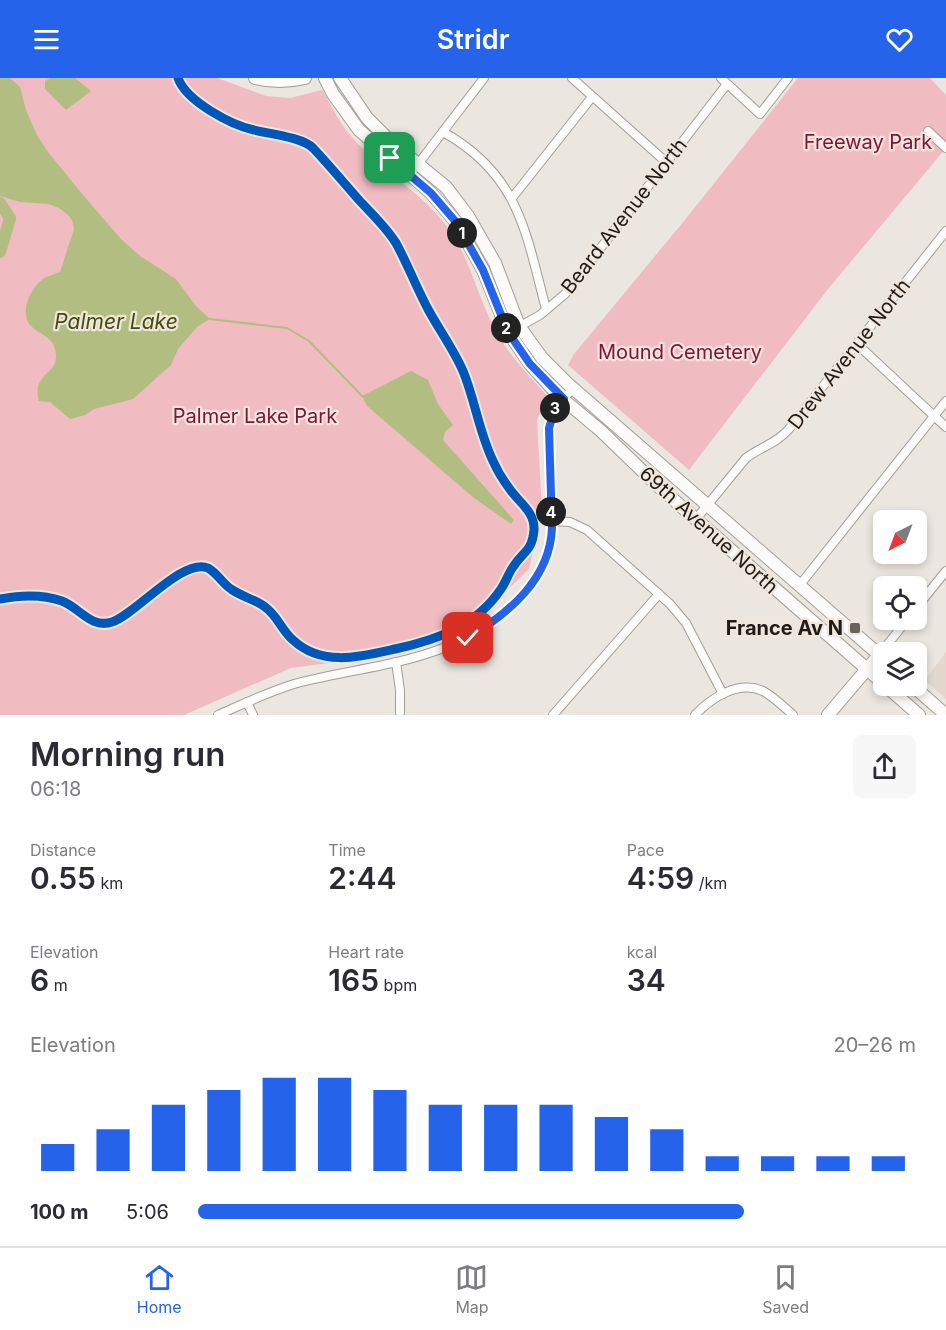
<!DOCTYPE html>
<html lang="en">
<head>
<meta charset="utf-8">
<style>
  :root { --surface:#fff; --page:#f7f7f7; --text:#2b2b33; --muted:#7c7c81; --line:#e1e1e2; --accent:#2563eb }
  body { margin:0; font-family:Inter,sans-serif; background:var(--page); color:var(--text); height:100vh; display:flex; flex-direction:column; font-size:22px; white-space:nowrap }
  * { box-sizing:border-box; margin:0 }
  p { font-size:20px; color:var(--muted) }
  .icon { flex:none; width:33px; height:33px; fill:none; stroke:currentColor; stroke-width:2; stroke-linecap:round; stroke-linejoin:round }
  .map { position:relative; height:637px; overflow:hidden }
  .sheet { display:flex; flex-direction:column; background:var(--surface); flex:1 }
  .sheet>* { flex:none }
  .needle { width:39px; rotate:222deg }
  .fabs { position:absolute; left:873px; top:432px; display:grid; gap:12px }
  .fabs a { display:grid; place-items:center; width:54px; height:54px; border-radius:9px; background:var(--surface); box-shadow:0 3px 9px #0003; font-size:30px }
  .pin { position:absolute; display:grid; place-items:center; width:51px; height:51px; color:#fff; margin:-26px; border-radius:12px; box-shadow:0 3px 9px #0006 }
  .km { position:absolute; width:30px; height:30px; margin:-15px; border-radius:50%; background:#222; color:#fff; font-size:16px; line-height:30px; text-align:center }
  .round { display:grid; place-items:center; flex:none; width:63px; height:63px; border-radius:9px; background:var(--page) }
  .headline { display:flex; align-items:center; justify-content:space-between; height:102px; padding:0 30px }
  h1 { font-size:33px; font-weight:600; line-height:45px }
  .figures { display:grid; grid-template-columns:repeat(3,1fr); gap:9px; height:102px; padding:6px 30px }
  .figures div { display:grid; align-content:center }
  .figures b { font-size:30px; font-weight:600 }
  .figures small { font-size:16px; font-weight:400 }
  .figures p { font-size:16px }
  .chart { height:168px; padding:12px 30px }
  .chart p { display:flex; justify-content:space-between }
  .chart svg { width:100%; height:108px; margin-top:6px; stroke:var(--accent); stroke-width:6 }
  ul { padding:0 30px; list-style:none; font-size:20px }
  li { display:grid; grid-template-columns:96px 72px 1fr; align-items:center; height:45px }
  li i { height:15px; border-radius:8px; background:var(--accent) }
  header { display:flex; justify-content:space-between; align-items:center; height:78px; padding:0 30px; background:var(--accent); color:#fff; font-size:27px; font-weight:600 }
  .dock { display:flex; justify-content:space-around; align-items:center; height:84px; border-top:2px solid var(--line); background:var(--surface); font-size:16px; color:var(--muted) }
  .dock a { display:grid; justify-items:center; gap:3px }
  .dock .selected { color:var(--accent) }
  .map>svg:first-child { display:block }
</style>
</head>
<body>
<header><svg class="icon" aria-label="menu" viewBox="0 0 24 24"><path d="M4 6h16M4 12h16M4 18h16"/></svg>Stridr<svg class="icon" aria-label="heart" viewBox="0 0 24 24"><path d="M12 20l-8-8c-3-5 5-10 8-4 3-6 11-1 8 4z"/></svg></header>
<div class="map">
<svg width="946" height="637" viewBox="0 0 946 637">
  <rect width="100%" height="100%" fill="#ece6e0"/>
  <path fill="#e4d8ce" d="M 946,574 L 946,621 L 925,602 Z"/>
  <g fill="#f1bbc2">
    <path d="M 0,0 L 217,0 L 266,18 L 290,20 L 322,12 C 330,25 337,40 346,52 C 374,88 417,110 445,146 C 469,176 475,212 492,245 C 506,275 529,297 550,321 L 537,341 L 542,433 L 529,491 L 481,537 L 426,564 L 337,584 L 291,590 L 184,637 L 0,637 Z"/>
    <path d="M 798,0 L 930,0 L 946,17 L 946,70 L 828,211 L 689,392 L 568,287 L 574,276 L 684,143 Z"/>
  </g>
  <g fill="#b2be81">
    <path d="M 0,0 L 10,0 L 20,9 L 26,32 L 37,57 L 48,74 L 83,117 L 121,161 L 140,178 L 176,201 L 196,228 L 210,241 L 198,248 L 178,271 L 171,287 L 133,321 L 94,331 L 85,337 L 70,341 L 50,324 L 39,323 C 31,297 57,296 56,278 C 56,258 40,258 30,247 C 19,233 31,210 43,201 C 47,198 55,196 60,194 L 74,151 L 72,142 L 68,137 L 59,130 L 48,126 L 20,124 L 0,118 Z"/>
    <path d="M 50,0 L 75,0 L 91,13 L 66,32 L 45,11 L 45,3 Z"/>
    <path d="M 411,293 L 428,302 L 438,326 L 453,347 L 445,354 L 443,362 L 514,442 L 511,446 L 474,420 L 367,328 L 362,318 Z"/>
  </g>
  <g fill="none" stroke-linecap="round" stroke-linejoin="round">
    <path stroke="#b2be81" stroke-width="2" d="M 210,241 L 287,250 L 309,263 L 362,318"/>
    <path stroke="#b2be81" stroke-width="12" d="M 0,125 L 10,140 L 0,174"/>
    <defs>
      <g id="street">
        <path d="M 572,0 L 666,84"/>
        <path d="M 721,0 L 760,36 L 788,0"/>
        <path d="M 928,53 L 946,70"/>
        <path d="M 443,54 C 519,96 526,155 546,231"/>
        <path d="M 415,90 L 484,0"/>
        <path d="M 512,120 L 592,19"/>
        <path d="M 515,251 L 540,237 L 565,216 L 727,6"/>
        <path d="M 857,266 L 946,349"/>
        <path d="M 696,441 L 746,380 C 761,369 777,365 789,351 L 946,153"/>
        <path d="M 551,443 L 570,444 L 587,452 L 670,526 L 686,545 L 723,616"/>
        <path d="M 799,508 L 946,323"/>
        <path d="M 916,530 L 946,493"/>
        <path d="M 879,577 L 907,542"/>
        <path d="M 396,584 L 400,612 L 400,637"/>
        <path d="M 247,624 L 253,637"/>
        <path d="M 218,637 C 243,626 268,614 294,606 C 377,584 452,587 517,522 C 538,501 550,480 552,450 L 549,350 L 555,331 L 573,310"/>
        <path d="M 553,637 L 659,516"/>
        <path d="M 695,637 C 711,620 738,602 763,613 C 774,619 784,629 793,637"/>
      </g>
      <g id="secondary">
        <path d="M 255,0 C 272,4 288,4 305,0"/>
        <path d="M 325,0 L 333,16 L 359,52 L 431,115 L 456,144 L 483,192 L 508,254 L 530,286 L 558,317 L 601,353 L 658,408 L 884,606"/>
        <path d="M 340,0 L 367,40 L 392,65 L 446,109 L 468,138 L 495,185 L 519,248 L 542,280 L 567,305 L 884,581"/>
        <path d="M 886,608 L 919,637"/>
        <path d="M 913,608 L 946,637"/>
        <path d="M 828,637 L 879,577"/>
      </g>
    </defs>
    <use href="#street" stroke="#a19d98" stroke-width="10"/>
    <use href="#secondary" stroke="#a19d98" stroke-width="14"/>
    <use href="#street" stroke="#fcfbfa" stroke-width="8"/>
    <use href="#secondary" stroke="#fcfbfa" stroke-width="12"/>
    <defs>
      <path id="cycleway" d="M 0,521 C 21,517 42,516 62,523 C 80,530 91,551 112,544 C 135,537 183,479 208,490 C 217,495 223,506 231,511 C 242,519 255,521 265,529 C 277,537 282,553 293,562 C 322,589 360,579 395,571 C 437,562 476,548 501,511 C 506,504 508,496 513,489 C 523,473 532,474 534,452 C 535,433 518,424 509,410 C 503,402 497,392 493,383 C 479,354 475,322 463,293 C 454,272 440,253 429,233 C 417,211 408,187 396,165 C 386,149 371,135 359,122 C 344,105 329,87 313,70 C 302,59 269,56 254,52 C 231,47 186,23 178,0"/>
    </defs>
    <use href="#cycleway" stroke="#f0e6dc" stroke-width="13"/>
    <use href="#cycleway" stroke="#0057b8" stroke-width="9"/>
  </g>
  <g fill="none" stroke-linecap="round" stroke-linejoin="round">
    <defs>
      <path id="route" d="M 390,80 L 431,115 L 456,144 L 483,192 L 508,254 L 530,286 L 564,321 L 555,331 L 549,350 L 552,450 C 550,501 509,535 468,560"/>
    </defs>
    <use href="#route" stroke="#fff" stroke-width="12"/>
    <use href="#route" stroke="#2563eb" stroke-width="8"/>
  </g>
  <rect fill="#67625e" stroke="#f0e6dc" stroke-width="2" x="849" y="544" width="12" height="12" rx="3"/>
  <g text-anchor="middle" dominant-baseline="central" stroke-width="4.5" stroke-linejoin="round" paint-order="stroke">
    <g font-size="20" fill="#82143a" stroke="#f0e6dc">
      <text x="868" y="64">Freeway Park</text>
      <text x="680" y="274">Mound Cemetery</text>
      <text x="255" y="338">Palmer Lake Park</text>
    </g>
    <g font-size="20" fill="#1f1b18" stroke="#f0e6dc">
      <text transform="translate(624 138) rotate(-52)">Beard Avenue North</text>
      <text transform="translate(849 276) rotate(-52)">Drew Avenue North</text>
      <text transform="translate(709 452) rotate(42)">69th Avenue North</text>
    </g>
    <g font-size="20" font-weight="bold" fill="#1f1b18" stroke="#f0e6dc" text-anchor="end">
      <text x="843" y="550">France Av N</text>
    </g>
    <g font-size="21" font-style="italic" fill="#414e0e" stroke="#f0e6dc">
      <text x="116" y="243">Palmer Lake</text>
    </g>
  </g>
</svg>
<div class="fabs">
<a><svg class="needle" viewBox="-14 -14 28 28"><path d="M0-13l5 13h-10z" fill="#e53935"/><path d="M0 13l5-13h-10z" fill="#7c7c81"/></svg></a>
<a><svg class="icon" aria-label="locate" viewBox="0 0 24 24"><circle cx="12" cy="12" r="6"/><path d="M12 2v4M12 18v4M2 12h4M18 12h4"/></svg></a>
<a><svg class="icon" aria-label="layers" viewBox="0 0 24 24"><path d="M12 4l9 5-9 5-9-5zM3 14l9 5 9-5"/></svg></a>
</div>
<div class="pin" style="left:390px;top:80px;background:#1e9e55"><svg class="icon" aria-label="arrive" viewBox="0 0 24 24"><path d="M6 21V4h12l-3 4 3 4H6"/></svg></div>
<div class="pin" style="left:468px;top:560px;background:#d93025"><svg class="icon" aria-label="check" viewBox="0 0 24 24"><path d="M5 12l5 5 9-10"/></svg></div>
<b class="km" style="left:462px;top:155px">1</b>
<b class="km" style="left:506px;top:250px">2</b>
<b class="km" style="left:555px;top:330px">3</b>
<b class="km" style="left:551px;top:434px">4</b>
</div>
<section class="sheet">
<div class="headline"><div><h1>Morning run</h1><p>06:18</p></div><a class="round"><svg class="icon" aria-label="share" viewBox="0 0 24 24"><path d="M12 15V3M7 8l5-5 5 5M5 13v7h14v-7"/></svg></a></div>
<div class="figures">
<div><p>Distance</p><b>0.55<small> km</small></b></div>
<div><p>Time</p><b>2:44</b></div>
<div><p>Pace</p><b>4:59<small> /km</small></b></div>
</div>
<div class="figures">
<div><p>Elevation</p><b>6<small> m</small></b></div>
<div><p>Heart rate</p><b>165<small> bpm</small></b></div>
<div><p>kcal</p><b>34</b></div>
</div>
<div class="chart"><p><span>Elevation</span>20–26 m</p>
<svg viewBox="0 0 160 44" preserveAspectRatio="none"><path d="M5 44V33M15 44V27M25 44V17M35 44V11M45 44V6M55 44V6M65 44V11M75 44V17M85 44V17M95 44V17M105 44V22M115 44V27M125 44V38M135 44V38M145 44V38M155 44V38"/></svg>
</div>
<ul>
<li><b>100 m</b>5:06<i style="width:76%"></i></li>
</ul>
</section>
<nav class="dock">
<a class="selected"><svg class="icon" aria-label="home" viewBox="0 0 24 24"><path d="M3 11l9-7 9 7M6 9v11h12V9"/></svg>Home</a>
<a><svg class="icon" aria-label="map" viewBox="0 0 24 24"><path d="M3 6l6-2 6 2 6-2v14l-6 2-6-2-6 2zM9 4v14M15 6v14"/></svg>Map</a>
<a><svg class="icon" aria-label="saved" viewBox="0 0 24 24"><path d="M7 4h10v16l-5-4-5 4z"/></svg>Saved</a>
</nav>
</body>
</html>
